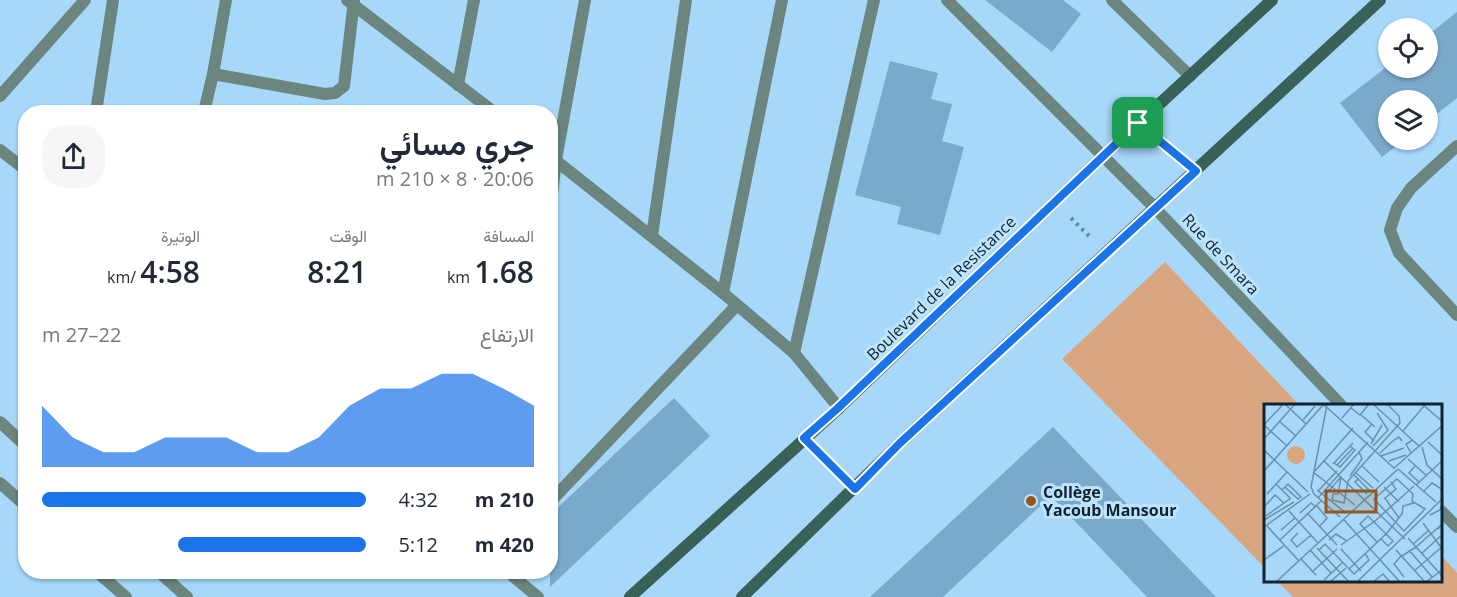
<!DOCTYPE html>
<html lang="ar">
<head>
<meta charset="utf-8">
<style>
  :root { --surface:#fff; --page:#f6f6f7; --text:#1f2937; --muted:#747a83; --accent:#1a73e8 }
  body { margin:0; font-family:"Open Sans",Vazirmatn,sans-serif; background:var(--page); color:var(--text); direction:rtl; height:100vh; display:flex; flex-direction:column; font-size:22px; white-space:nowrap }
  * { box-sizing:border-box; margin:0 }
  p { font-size:20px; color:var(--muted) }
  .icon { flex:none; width:33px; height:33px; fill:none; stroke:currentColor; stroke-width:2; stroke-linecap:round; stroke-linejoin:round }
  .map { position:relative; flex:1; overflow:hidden; direction:ltr }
  .panel { position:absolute; left:18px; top:105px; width:540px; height:474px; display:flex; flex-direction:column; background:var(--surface); border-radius:24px; box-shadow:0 2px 4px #0004; direction:rtl }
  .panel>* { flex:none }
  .tools { position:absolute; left:1378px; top:18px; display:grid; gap:12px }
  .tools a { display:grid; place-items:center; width:60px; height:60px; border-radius:50%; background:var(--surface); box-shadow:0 2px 4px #0004; font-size:30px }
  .pin { position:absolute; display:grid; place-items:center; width:51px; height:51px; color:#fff; margin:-26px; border-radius:12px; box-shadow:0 3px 9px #0006 }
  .round { display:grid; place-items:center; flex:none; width:63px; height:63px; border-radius:24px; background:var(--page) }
  .headline { display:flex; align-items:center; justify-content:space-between; height:102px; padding:0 24px }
  h1 { font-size:33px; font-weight:600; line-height:45px }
  .stats { display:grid; grid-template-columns:repeat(3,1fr); gap:9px; height:102px; padding:6px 24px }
  .stats div { display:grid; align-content:center }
  .stats b { font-size:30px; font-weight:600 }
  .stats small { font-size:16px; font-weight:400 }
  .stats p { font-size:16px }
  .chart { height:168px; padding:12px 24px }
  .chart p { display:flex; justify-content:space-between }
  .chart svg { width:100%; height:108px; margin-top:6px; fill:var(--accent); opacity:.7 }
  ul { padding:0 24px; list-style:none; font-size:20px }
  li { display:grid; grid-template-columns:96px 72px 1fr; align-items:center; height:45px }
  li i { height:15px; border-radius:8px; background:var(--accent) }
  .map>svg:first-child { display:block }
</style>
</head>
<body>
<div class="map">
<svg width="1457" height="597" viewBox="0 0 1457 597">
  <rect width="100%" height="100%" fill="#a7d8fa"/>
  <g fill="#d9a67f">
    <path d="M 1165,262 L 1299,405 L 1265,405 L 1265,568 L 1062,359 Z"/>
    <path d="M 1441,555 L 1457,573 L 1457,597 L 1293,597 L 1277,581 L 1440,580 Z"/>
  </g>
  <g fill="#7aa9ca">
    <path d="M 985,0 L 1063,0 L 1081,14 L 1052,52 Z"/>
    <path d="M 1457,12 L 1457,98 L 1428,121 L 1428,100 L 1389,100 L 1389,140 L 1404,140 L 1382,157 L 1340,103 L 1389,65 L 1389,68 L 1428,68 L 1428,35 Z"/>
    <path d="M 890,61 L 938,73 L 931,99 L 952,104 L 942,141 L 964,147 L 940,235 L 897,224 L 901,207 L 855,195 Z"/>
    <path d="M 674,398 L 710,436 L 550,587 L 550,515 Z"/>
    <path d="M 1053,427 L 1216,597 L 1147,597 L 1051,496 L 943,597 L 870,597 Z"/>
  </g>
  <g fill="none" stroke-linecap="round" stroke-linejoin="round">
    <g stroke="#6488a1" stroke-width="4" stroke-dasharray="3 4.5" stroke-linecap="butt">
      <path d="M 1157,139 L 1177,155"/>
      <path d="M 1071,218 L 1089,236"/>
      <path d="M 821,455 L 837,471"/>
    </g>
    <g stroke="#6b857f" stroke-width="12">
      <path d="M 347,0 L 494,112"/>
      <path d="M 947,0 L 1155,208 L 1341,405"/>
      <path d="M 1112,0 L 1190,76"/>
      <path d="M 213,74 L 226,0"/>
      <path d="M 458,85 L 474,0"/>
      <path d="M 0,96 L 85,0"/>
      <path d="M 96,112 L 113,0"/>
      <path d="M 204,112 L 213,74 L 325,94 L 335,93 L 344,86 L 354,0"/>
      <path d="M 1457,146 L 1411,188 L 1397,208 L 1390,230 L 1399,253 L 1457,315"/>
      <path d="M 0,150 L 26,170"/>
      <path d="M 550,156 L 723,293 L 794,353 L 839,408"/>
      <path d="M 550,211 L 556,160 L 585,0"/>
      <path d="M 652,236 L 686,0"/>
      <path d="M 723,293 L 782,0"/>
      <path d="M 794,353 L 874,0"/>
      <path d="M 550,502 L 737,305"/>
      <path d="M 1440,510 L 1457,527"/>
      <path d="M 508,572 L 538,597"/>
    </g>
    <g stroke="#6b857f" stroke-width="12">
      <path d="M 0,422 L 26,446"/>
      <path d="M 0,483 L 26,506"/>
      <path d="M 97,572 L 126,597"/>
      <path d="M 159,572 L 187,597"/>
    </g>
    <g stroke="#396158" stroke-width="12">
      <path d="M 630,597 L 839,408 L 1102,157 L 1272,0"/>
      <path d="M 742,597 L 900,443 L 1380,0"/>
    </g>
  </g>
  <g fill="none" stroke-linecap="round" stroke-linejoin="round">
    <defs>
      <path id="route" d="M 1138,123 L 1196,171 L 900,443 L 855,489 L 804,438 L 838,408 Z"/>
    </defs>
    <use href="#route" stroke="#fff" stroke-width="12"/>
    <use href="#route" stroke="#1a73e8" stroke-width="8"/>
  </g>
  <circle fill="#95571c" stroke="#bde4ff" stroke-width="2" cx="1031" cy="501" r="6"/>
  <g text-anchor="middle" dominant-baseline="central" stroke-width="6" stroke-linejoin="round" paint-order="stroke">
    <g font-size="16" fill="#102330" stroke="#bde4ff">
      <text transform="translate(1221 254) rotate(47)">Rue de Smara</text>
      <text transform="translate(941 288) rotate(-44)">Boulevard de la Resistance</text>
    </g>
    <g font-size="16" font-weight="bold" fill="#102330" stroke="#bde4ff" text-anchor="start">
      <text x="1043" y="492">Collège<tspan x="1043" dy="18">Yacoub Mansour</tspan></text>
    </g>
  </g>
  <g transform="translate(1264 404)">
    <rect width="178" height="178" fill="#a7d8fa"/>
    <path d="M23 51a9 9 0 1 1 18 0a9 9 0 1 1-18 0Z" fill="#d9a67f"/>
    <path fill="none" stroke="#6b90a9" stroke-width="1.5" d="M 19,0 L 14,6 L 9,11 L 0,21 L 23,42M 21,0 L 42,20M 59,0 L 130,64M 109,0 L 156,43M 158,0 L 179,18M 63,1 L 47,83 L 50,90 L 76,113M 87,4 L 96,11 L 105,0M 96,10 L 111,23M 78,14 L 90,0M 39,16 L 51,2M 15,17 L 32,32M 108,20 L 101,28 L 110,37M 139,27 L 160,2M 0,35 L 31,0M 164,38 L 179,52M 107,40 L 118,21M 109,42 L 124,26 L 113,9M 158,43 L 163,61 L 179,76M 0,46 L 44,88M 116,49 L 130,36 L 135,33 L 138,37M 147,49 L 142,40 L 149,36M 117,52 L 140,44M 144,55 L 163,72M 60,57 L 141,135M 125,57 L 142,51M 70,59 L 76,63 L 91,46 L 86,42M 69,60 L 89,39M 73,61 L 89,44M 98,62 L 115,78M 151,62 L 145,69 L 155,78M 129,65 L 179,21M 134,65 L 172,98M 0,67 L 60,0M 51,67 L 89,24M 49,68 L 91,101M 92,69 L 109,84M 90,71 L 106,87M 86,72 L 98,55 L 95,48M 94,75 L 91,78 L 103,90M 133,75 L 149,90 L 148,97 L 161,105 L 140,127 L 110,95 ZM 12,80 L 27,95M 152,81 L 179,56M 120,83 L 135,98M 18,86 L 24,80 L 37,93 L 34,95 L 21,83M 53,86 L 82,109M 54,87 L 73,67M 159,88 L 168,79 L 179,86M 3,90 L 23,68M 61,91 L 77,73M 54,94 L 104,38M 121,94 L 135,114M 120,95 L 132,85 L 127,78M 68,96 L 80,99 L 84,77 L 136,19 L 135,12 L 123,0M 68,97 L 69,90 L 74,90 L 77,73M 53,102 L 63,114 L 55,123M 0,103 L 11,91 L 20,99M 25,107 L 54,139M 36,109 L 47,99 L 52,103M 44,110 L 73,141M 166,111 L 176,106 L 179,97M 2,112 L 27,94M 0,116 L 30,98M 80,116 L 136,178M 159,119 L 179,146M 3,122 L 35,157M 0,123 L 46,90M 174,125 L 177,121 L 152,143 L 179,173M 17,126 L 31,114M 34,129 L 27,136 L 33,143 L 47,131M 16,136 L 57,97M 65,136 L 72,130 L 83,137M 113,138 L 96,120 L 104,112 L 129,137 L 124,142 L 117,135M 149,140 L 164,127M 77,141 L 111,117 L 150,82M 53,144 L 85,178M 77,145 L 97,167M 46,146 L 67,169M 55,146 L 61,140 L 90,170 L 105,156 L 101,149M 132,146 L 161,178M 145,146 L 168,173M 158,149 L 179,130M 137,152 L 130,160 L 140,173M 138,152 L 152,143 L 144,134M 37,155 L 52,171M 0,156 L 21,141M 85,165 L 123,129 L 138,110 L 139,102 L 150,99M 150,167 L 179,142M 48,168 L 73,145M 60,176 L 79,158M 12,178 L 134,65M 66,178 L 82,164M 93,178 L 179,94M 109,178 L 119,170 L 126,178M 162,178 L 179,165"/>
    <path fill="#95571c" fill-opacity="0.15" stroke="#95571c" stroke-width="3" d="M 62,87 L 112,87 L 112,108 L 62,108 Z"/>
    <rect width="178" height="178" fill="none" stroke="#102330" stroke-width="3"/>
  </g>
</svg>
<div class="tools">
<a><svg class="icon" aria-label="locate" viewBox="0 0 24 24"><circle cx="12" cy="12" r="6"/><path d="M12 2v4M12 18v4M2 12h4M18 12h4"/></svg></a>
<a><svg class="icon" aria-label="layers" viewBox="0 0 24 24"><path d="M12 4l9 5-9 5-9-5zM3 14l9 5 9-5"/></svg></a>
</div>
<div class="pin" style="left:1138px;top:123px;background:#1e9e55"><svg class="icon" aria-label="arrive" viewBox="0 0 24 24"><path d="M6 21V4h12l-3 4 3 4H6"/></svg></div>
<section class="panel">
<div class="headline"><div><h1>جري مسائي</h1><p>20:06 · 8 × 210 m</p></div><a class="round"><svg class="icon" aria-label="share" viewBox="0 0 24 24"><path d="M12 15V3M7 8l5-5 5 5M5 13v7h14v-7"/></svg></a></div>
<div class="stats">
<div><p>المسافة</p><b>1.68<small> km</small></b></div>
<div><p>الوقت</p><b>8:21</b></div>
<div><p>الوتيرة</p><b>4:58<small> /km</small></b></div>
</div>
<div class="chart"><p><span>الارتفاع</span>22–27 m</p>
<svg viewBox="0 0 160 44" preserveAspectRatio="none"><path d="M0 44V19L10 32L20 38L30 38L40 32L50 32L60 32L70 38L80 38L90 32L100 19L110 12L120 12L130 6L140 6L150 12L160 19V44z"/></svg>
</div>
<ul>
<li><b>210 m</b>4:32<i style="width:100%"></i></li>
<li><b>420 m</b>5:12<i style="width:58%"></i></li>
</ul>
</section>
</div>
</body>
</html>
